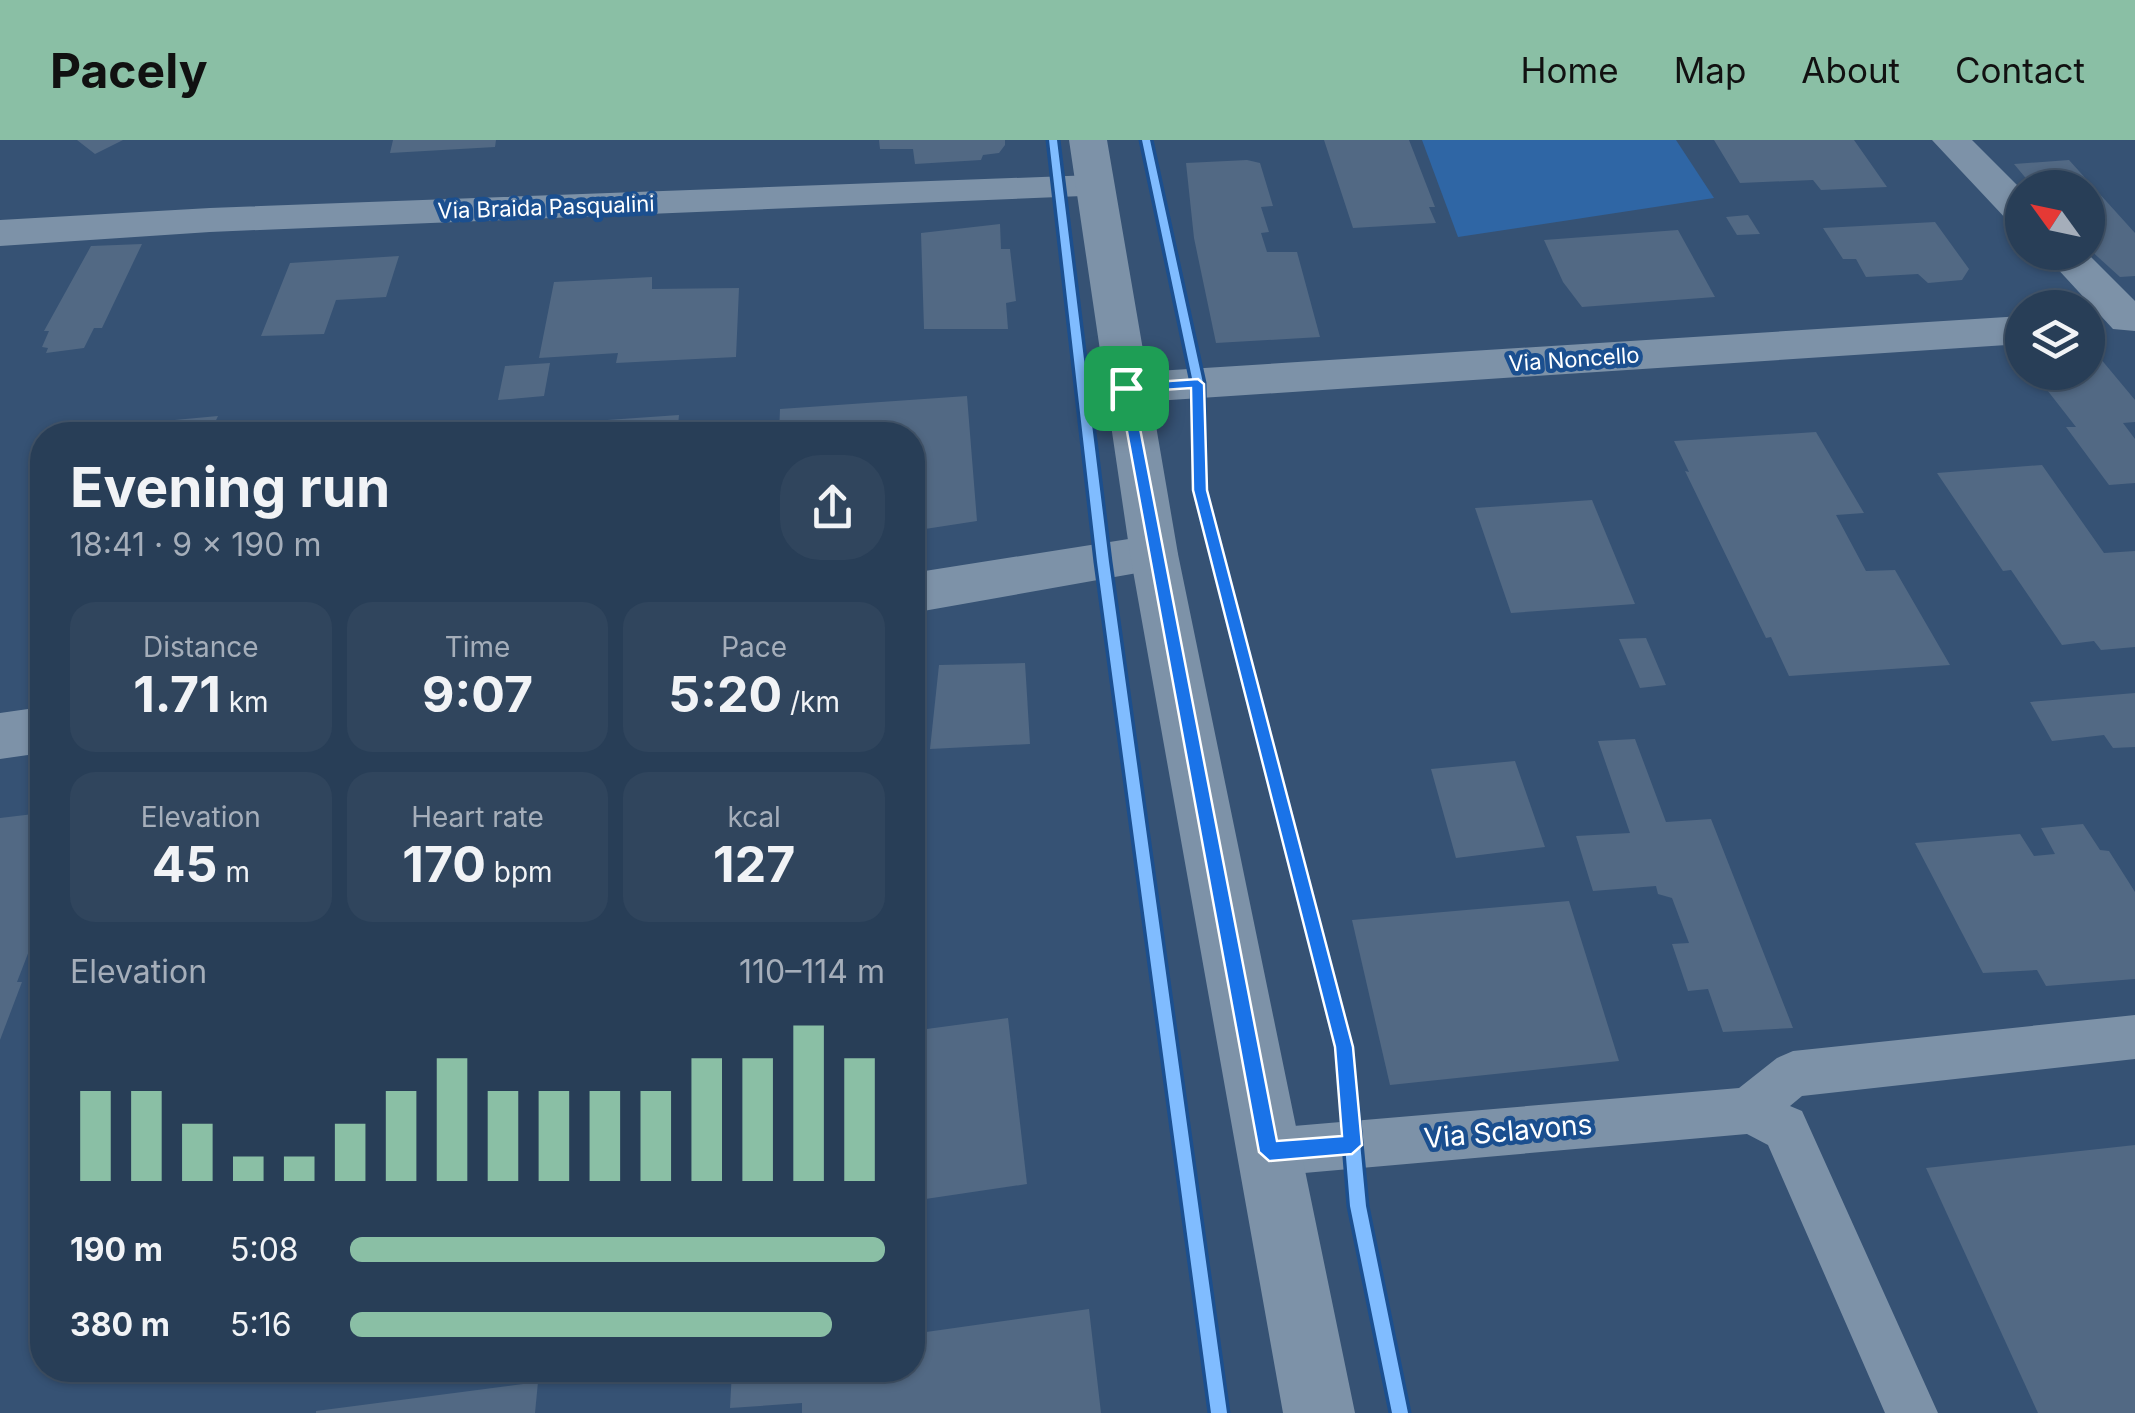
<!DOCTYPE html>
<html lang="en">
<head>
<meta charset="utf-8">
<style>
  :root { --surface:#283e57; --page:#30455d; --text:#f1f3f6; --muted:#a5aeba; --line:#44576d; --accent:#8abfa5 }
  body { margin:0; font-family:Inter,sans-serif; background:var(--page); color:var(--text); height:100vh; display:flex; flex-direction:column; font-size:38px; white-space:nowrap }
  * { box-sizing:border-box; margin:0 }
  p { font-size:32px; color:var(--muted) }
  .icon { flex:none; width:55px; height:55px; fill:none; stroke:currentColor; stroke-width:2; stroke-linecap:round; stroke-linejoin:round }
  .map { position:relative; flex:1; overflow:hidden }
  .drawer { position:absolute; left:30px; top:282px; width:895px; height:960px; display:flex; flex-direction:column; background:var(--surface); border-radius:40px; box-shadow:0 2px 8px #0004,0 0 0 2px var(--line) }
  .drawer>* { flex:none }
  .needle { width:65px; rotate:303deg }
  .tools { position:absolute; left:2005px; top:30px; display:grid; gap:20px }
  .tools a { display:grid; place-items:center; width:100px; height:100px; border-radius:50%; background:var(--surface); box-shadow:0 2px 8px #0004,0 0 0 2px var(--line); font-size:50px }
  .pin { position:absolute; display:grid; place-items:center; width:85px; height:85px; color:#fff; margin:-42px; border-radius:20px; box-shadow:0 5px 15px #0006 }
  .round { display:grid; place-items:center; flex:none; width:105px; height:105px; border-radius:40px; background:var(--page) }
  .headline { display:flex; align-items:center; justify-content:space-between; height:170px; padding:0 40px }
  h1 { font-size:55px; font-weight:700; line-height:75px }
  .metrics { display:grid; grid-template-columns:repeat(3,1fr); gap:15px; height:170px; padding:10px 40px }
  .metrics div { display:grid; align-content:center; border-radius:25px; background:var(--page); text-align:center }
  .metrics b { font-size:50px; font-weight:700 }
  .metrics small { font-size:28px; font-weight:400 }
  .metrics p { font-size:28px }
  .chart { height:280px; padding:20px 40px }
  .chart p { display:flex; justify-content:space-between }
  .chart svg { width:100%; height:180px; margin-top:10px; stroke:var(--accent); stroke-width:6 }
  ul { padding:0 40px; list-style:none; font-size:32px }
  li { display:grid; grid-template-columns:160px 120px 1fr; align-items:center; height:75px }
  li i { height:25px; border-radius:12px; background:var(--accent) }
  header { display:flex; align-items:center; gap:60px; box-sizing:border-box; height:140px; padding:0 50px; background:var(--accent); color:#111 }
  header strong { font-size:48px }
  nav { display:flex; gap:55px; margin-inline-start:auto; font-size:35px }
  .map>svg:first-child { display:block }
</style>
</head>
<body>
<header>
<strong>Pacely</strong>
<nav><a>Home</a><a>Map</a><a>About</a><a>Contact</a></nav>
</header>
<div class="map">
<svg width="2135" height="1273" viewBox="0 0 2135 1273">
  <rect width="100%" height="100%" fill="#365274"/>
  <path fill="#2f66a5" d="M 1422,0 L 1676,0 L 1714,58 L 1458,97 Z"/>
  <g fill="#526984">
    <path d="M 77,0 L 123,0 L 95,14 Z"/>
    <path d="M 393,0 L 496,0 L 495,7 L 390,13 Z"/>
    <path d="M 879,0 L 1005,0 L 1005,5 L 999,13 L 983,15 L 981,20 L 915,24 L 913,9 L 880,9 Z"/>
    <path d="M 1324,0 L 1409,0 L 1435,67 L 1429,67 L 1436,83 L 1353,88 Z"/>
    <path d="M 1714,0 L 1854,0 L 1887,47 L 1821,50 L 1813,40 L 1740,43 Z"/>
    <path d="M 1247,20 L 1260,23 L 1273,66 L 1261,67 L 1269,92 L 1261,93 L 1267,112 L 1297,112 L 1320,197 L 1216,203 L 1194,98 L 1186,23 Z"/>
    <path d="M 2069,20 L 2135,93 L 2135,136 L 2120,137 L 2088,108 L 2088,48 L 2034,48 L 2014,24 Z"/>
    <path d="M 1748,75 L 1760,94 L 1737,95 L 1726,77 Z"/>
    <path d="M 1935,82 L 1969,129 L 1962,140 L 1928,143 L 1918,134 L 1866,137 L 1856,119 L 1843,119 L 1823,88 Z"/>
    <path d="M 1000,84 L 1001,109 L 1010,109 L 1016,161 L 1006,163 L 1008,189 L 924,189 L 921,93 Z"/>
    <path d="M 1678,90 L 1715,157 L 1582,167 L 1563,142 L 1544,100 Z"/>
    <path d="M 142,104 L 102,188 L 94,188 L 84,208 L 46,213 L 48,208 L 42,207 L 49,191 L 44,191 L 91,106 Z"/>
    <path d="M 399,116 L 386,157 L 336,160 L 324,194 L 261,196 L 290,123 Z"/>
    <path d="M 652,137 L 652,149 L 739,148 L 736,217 L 616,223 L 618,213 L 539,218 L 554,142 Z"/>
    <path d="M 2095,212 L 2135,260 L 2135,282 L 2123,283 L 2135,299 L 2135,343 L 2109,345 L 2066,287 L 2076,287 L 2033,232 L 2088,232 L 2088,213 Z"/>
    <path d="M 550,223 L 544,256 L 498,260 L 505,226 Z"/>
    <path d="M 967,256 L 977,381 L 912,391 L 912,295 L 779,295 L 780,269 Z"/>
    <path d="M 679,275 L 677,295 L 533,295 L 535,285 Z"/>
    <path d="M 218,276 L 209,295 L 116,295 L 120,285 Z"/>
    <path d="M 1816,292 L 1864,373 L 1836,375 L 1866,431 L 1895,430 L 1950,525 L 1789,536 L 1771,497 L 1766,498 L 1685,331 L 1689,332 L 1674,301 Z"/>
    <path d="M 2042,325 L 2104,413 L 2135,411 L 2135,507 L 2101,510 L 2094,501 L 2062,505 L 2011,430 L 2003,431 L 1937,333 Z"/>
    <path d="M 1592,360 L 1635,464 L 1511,473 L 1475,368 Z"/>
    <path d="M 1646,498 L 1666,545 L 1640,548 L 1619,499 Z"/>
    <path d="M 1025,523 L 1030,604 L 930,609 L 939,525 Z"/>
    <path d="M 2135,553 L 2135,607 L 2113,608 L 2104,595 L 2052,601 L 2030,562 Z"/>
    <path d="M 1635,599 L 1666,682 L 1711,679 L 1793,888 L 1723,892 L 1708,849 L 1688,851 L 1672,804 L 1689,803 L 1672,758 L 1658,754 L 1656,746 L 1593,751 L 1576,696 L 1630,693 L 1598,601 Z"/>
    <path d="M 1515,621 L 1545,707 L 1456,718 L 1431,629 Z"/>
    <path d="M 42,673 L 42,786 L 39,785 L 17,842 L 22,842 L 0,900 L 0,678 Z"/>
    <path d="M 2083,684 L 2100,710 L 2109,711 L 2135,752 L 2135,839 L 2046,846 L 2037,830 L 1983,833 L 1915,703 L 2020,694 L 2034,716 L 2055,714 L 2041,688 Z"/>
    <path d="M 1569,761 L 1619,921 L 1390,945 L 1352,780 Z"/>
    <path d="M 1008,878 L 1027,1044 L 912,1061 L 912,891 Z"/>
    <path d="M 2135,1005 L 2135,1273 L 2038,1273 L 1926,1028 Z"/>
    <path d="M 1089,1169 L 1101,1273 L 802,1273 L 802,1263 L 730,1268 L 732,1230 L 912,1230 L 912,1194 Z"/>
    <path d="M 538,1242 L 535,1273 L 316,1273 L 316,1271 Z"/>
  </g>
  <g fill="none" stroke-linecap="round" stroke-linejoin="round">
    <path fill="#7d92a8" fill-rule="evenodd" d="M 2135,875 L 2135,919 L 1802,956 L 1790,966 L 1802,971 L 1938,1273 L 1885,1273 L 1768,1005 L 1747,994 L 1269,1036 L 1252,1029 L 1245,1012 L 1252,995 L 1269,988 L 1739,948 L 1777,918 L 1793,911 Z"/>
    <g fill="#7d92a8" fill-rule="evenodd">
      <path d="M 1932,0 L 1972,0 L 2022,50 L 2022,84 L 2008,81 Z"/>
      <path d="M 1093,35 L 1107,39 L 1112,47 L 1107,55 L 210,92 L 0,106 L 0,80 L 210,68 Z"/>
      <path d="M 2042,112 L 2086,112 L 2135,161 L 2135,191 L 2113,189 Z"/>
      <path d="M 2022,176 L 2022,204 L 1125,263 L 1109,259 L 1103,248 L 1109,237 L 1125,233 Z"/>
      <path d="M 1154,395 L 1171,401 L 1178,414 L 1171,427 L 912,473 L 912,433 Z"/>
      <path d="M 42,567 L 42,613 L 0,619 L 0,573 Z"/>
    </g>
    <path fill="#7d92a8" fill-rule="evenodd" d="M 1069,0 L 1107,0 L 1178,414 L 1355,1273 L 1283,1273 L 1130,414 Z"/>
    <defs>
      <g id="cycleway">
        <path d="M 1049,0 L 1057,0 L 1109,422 L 1227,1273 L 1211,1273 L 1097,422 Z"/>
        <path d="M 1142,0 L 1150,0 L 1203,243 L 1205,350 L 1351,907 L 1366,1066 L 1408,1273 L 1392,1273 L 1350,1066 L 1337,907 L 1195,350 L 1193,243 Z"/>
      </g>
    </defs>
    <use href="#cycleway" stroke="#1b4f8f" stroke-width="7"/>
    <use href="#cycleway" fill="#80bcff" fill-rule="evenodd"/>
  </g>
  <path fill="#1a73e8" stroke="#fff" stroke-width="2.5" fill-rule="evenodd" d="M 1198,239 L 1204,244 L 1207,350 L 1353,907 L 1362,1005 L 1352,1014 L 1269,1021 L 1259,1012 L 1119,248 L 1126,244 ZM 1191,248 L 1193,350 L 1335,907 L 1342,996 L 1277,1001 L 1133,252 Z"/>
  <g text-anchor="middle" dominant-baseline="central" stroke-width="9" stroke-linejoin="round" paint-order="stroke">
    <g font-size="22" fill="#fff" stroke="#1b4f8f">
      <text transform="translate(546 67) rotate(-2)">Via Braida Pasqualini</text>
      <text transform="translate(1574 219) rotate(-4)">Via Noncello</text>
    </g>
    <g font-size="28" fill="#fff" stroke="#1b4f8f">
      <text transform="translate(1508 991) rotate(-5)">Via Sclavons</text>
    </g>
  </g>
</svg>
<div class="tools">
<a><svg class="needle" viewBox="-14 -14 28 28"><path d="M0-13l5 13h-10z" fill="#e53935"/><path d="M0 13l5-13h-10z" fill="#a5aeba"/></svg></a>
<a><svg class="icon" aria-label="layers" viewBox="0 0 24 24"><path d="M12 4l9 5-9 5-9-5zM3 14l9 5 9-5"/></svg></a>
</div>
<div class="pin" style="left:1126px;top:248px;background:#1e9e55"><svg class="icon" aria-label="arrive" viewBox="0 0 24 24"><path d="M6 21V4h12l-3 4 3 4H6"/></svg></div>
<section class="drawer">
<div class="headline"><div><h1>Evening run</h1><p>18:41 · 9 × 190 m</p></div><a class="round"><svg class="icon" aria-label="share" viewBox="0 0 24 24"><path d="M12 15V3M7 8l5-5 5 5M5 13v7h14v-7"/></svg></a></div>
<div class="metrics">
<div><p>Distance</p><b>1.71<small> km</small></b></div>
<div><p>Time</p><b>9:07</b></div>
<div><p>Pace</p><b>5:20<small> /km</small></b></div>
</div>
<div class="metrics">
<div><p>Elevation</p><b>45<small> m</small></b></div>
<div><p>Heart rate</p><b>170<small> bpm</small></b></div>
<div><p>kcal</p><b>127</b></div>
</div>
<div class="chart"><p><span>Elevation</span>110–114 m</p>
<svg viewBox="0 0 160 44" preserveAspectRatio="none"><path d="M5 44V22M15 44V22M25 44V30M35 44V38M45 44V38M55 44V30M65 44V22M75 44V14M85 44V22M95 44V22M105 44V22M115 44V22M125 44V14M135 44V14M145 44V6M155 44V14"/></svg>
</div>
<ul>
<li><b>190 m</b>5:08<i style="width:100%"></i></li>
<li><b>380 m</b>5:16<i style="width:90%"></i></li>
</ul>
</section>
</div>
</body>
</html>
